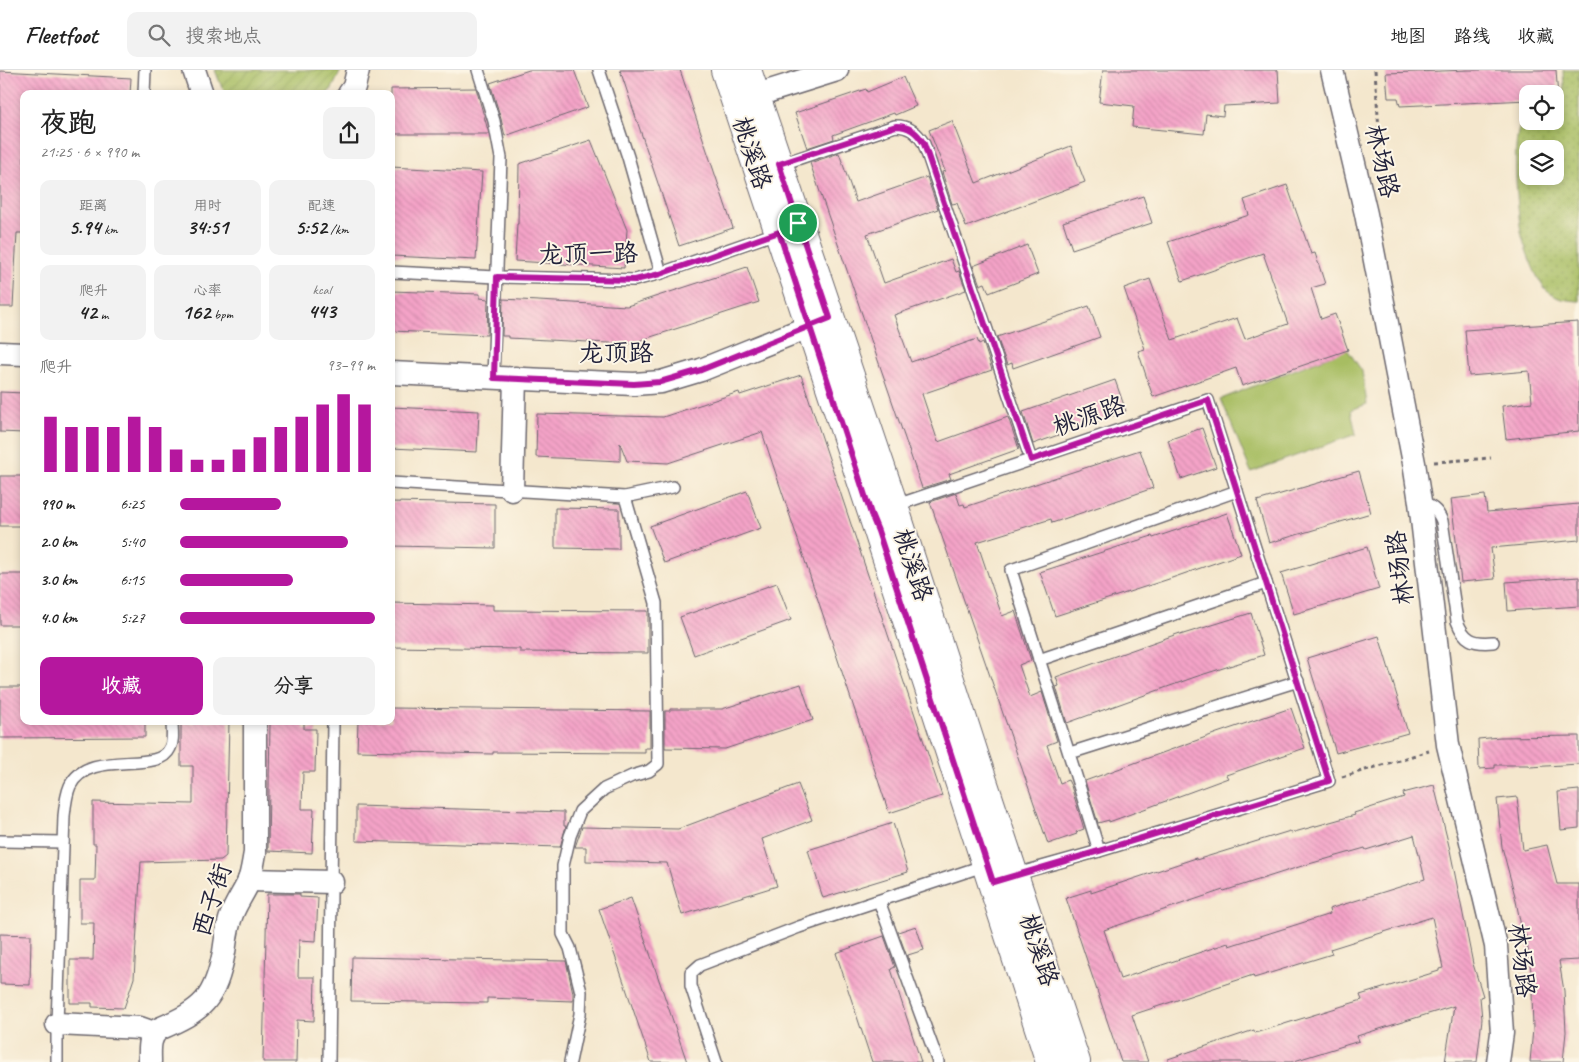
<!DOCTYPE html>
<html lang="zh">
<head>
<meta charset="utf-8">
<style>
  :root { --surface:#fff; --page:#f2f2f2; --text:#222; --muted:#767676; --line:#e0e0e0; --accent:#b5179e }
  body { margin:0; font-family:Caveat,"LXGW WenKai TC",sans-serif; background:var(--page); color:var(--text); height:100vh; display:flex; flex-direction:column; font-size:19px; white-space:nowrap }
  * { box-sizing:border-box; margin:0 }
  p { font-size:16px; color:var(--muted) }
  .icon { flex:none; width:28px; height:28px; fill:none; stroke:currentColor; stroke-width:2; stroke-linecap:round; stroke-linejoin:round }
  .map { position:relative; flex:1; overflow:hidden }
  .panel { position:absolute; left:20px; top:20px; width:375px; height:635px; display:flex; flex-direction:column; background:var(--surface); border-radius:10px; box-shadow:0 2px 8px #0003 }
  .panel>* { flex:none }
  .buttons { position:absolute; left:1519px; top:15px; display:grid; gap:10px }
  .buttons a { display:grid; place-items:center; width:45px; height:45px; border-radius:10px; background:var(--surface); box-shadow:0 2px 8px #0003; font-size:25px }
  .pin { position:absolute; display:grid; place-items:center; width:42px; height:42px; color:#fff; margin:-21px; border:2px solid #fff; border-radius:50%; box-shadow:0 1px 5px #0007 }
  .round { display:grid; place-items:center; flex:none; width:52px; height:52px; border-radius:10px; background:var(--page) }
  .head { display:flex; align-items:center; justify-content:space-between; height:85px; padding:0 20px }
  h1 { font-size:28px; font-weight:800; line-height:38px }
  .metrics { display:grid; grid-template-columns:repeat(3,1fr); gap:8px; height:85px; padding:5px 20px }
  .metrics div { display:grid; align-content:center; border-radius:10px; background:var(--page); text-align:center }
  .metrics b { font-size:21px; font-weight:800 }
  .metrics small { font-size:14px; font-weight:400 }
  .metrics p { font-size:14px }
  .chart { height:140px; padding:10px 20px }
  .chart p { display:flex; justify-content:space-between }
  .chart svg { width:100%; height:90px; margin-top:5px; stroke:var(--accent); stroke-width:6 }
  .cta { display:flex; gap:10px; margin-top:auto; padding:10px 20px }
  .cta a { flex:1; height:58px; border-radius:10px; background:var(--accent); color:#fff; font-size:20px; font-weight:800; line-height:58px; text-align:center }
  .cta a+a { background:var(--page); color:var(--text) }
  ul { padding:0 20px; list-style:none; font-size:16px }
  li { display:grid; grid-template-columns:80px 60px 1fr; align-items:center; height:38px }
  li i { height:12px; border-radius:6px; background:var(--accent) }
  header { display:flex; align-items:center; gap:30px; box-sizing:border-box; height:70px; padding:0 25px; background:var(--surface); border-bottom:1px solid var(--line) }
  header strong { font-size:24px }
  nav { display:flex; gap:28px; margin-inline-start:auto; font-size:18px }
  .search { width:350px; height:45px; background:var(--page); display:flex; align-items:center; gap:12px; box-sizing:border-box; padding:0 18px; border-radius:10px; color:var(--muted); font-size:19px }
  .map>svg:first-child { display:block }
</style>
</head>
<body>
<header>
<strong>Fleetfoot</strong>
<div class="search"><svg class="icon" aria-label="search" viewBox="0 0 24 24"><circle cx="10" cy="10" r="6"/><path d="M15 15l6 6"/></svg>搜索地点</div>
<nav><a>地图</a><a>路线</a><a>收藏</a></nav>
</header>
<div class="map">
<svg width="1579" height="992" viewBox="0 0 1579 992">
  <defs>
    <pattern id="park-dots" width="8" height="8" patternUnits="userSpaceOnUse" patternTransform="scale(1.25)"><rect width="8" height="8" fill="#a7bd62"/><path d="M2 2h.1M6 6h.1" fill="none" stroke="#8fa256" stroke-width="1.8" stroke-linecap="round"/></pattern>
    <pattern id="garden-furrows" width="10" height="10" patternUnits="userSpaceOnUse" patternTransform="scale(1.25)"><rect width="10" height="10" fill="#a7bd62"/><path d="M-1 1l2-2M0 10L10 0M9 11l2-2" fill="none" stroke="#8fa256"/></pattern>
    <pattern id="building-back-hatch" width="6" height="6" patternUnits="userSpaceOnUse" patternTransform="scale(1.25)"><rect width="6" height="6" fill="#f4a3c7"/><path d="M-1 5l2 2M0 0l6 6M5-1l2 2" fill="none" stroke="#d18cac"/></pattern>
  </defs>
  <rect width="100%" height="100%" fill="#fcf5e5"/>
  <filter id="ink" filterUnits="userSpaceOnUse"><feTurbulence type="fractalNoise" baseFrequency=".02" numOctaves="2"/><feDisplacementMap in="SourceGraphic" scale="10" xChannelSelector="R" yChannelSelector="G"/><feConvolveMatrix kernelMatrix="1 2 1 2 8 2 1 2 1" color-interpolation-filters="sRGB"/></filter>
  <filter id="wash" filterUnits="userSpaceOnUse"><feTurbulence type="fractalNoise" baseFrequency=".0096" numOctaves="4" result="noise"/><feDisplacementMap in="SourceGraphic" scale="20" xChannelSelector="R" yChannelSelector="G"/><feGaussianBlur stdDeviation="1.12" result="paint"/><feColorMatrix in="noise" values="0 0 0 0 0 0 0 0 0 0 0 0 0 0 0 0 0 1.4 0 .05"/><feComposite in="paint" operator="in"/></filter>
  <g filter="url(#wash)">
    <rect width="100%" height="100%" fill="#f4e7cd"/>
    <path fill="url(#park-dots)" stroke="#64704e" fill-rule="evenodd" d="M 1563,0 L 1579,0 L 1579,231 C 1566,230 1558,230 1547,221 C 1537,212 1524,177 1521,162 C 1518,144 1510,66 1522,53 C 1526,49 1548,51 1555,51 L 1555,38 C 1568,32 1563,12 1563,0 ZM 1528,79 L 1555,79 L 1555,106 L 1528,106 Z"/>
    <path fill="url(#garden-furrows)" stroke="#64704e" d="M 215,0 L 341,0 L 332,19 L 327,24 L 228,24 L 222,18 Z"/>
    <path fill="#a7bd62" stroke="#64704e" d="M 1347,279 L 1362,301 L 1367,334 L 1351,340 L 1356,364 L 1251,402 L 1221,329 Z"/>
    <g id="blocks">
      <g fill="url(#building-back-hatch)" fill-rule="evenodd">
        <path d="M 529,0 L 574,0 L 588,37 L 505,66 L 501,49 L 490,13 Z"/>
        <path d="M 620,0 L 680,0 L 733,158 L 679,176 Z"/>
        <path d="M 1103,0 L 1278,0 L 1280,33 L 1224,36 L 1223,46 L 1206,44 L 1204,64 L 1132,57 L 1134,36 L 1099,32 Z"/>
        <path d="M 1468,0 L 1556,0 L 1558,28 L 1555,28 L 1555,24 L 1528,24 L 1528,30 L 1400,36 L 1398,28 L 1388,28 L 1386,3 Z"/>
        <path d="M 0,1 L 131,8 L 130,24 L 24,24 L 24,163 L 17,163 L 13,237 L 0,237 Z"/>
        <path d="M 903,7 L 916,36 L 895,45 L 894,43 L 833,65 L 834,69 L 807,78 L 795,43 L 866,19 L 867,22 Z"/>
        <path d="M 476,18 L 489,64 L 391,64 L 391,19 Z"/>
        <path d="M 952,51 L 976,113 L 1071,76 L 1085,112 L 966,157 L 957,133 L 952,134 L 942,102 L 945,101 L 929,60 Z"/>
        <path d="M 591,70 L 627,160 L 624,198 L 515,191 L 517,154 L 518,154 L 519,94 Z"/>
        <path d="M 839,83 L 856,132 L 927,107 L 938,139 L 867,164 L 884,213 L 951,189 L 956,202 L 959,201 L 966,220 L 894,245 L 911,292 L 977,269 L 979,274 L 983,272 L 992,300 L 922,324 L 938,372 L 1008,347 L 1019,379 L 949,404 L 951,409 L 922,418 L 810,93 Z"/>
        <path d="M 391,97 L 482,102 L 476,190 L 391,186 Z"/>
        <path d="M 1287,115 L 1311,184 L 1315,183 L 1325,214 L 1311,218 L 1321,249 L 1335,244 L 1348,280 L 1242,316 L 1236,298 L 1153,327 L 1138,281 L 1145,279 L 1124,218 L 1150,209 L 1172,270 L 1237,248 L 1245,269 L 1288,254 L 1263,183 L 1182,211 L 1168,172 L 1249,145 L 1244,130 Z"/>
        <path d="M 1143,126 L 1152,153 L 1072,179 L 1063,152 Z"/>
        <path d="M 1027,175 L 1038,204 L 989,223 L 985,213 L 980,215 L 973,196 Z"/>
        <path d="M 747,197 L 759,232 L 629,274 L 508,268 L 508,266 L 502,266 L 503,229 L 627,236 Z"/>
        <path d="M 391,221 L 480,224 L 480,228 L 488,229 L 487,265 L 391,261 Z"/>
        <path d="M 1089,236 L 1100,267 L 1013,298 L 1012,293 L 1007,295 L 997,267 Z"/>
        <path d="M 1578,252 L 1579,361 L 1506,369 L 1502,336 L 1532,332 L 1529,301 L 1469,306 L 1465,260 Z"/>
        <path d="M 801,305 L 942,726 L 889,743 L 762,362 L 668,393 L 627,391 L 620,373 L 620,391 L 536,387 L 537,344 L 663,347 L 739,322 L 740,325 Z"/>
        <path d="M 1115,310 L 1126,341 L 1033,374 L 1023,342 Z"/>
        <path d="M 0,322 L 24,323 L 24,363 L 0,362 Z"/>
        <path d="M 391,337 L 479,341 L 477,382 L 391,378 Z"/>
        <path d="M 1202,358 L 1216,397 L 1181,409 L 1168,370 Z"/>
        <path d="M 1140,380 L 1153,418 L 1052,453 L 1051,449 L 977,472 L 1002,546 L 1015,541 L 1031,590 L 1019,595 L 1030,627 L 1042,622 L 1057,671 L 1047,675 L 1060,713 L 1068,710 L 1071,716 L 1084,759 L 1076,762 L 1077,764 L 1048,774 L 930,432 L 956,423 L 960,435 L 964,434 L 965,437 Z"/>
        <path d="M 1359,401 L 1371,443 L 1269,473 L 1257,431 Z"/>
        <rect x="0" y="406" width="24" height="50"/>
        <path d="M 747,421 L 761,458 L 664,493 L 650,456 Z"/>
        <path d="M 1485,425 L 1487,442 L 1579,434 L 1579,470 L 1491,478 L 1495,509 L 1461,512 L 1451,429 Z"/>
        <path d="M 391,432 L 495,434 L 495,478 L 391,476 Z"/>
        <path d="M 555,438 L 619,439 L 619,479 L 555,478 Z"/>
        <path d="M 1227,443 L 1241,484 L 1166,510 L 1055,546 L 1040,502 L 1152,466 L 1153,468 Z"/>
        <path d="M 1367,477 L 1379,519 L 1294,544 L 1281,503 Z"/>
        <rect x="0" y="504" width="24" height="51"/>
        <path d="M 1579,507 L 1579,536 L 1508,541 L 1506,512 Z"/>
        <path d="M 777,513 L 791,550 L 694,585 L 680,547 Z"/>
        <path d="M 391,533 L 493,535 L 493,540 L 648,541 L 648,583 L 520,582 L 520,579 L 391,577 Z"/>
        <path d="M 1251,543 L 1264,585 L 1195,607 L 1067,653 L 1056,617 L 1059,616 L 1056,607 L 1180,563 L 1180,565 Z"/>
        <path d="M 1379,566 L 1408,663 L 1336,683 L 1307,588 Z"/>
        <path d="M 801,614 L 813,650 L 725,679 L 665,678 L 665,641 L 670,641 L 670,639 L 722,639 Z"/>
        <path d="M 0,617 L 24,617 L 24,651 L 145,651 L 145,667 L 0,668 Z"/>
        <path d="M 391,638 L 650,641 L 650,678 L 645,678 L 645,683 L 493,682 L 493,684 L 357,681 L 358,651 L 391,651 Z"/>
        <path d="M 1291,638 L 1305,678 L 1226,705 L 1228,708 L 1109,752 L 1109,750 L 1098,753 L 1085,711 L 1217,663 Z"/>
        <path d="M 194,651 L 229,651 L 226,786 L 221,790 L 141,792 L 134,908 L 124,938 L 92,937 L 92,933 L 70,933 L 70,890 L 93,890 L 94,853 L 80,853 L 80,810 L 95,810 L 96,774 L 93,774 L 93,732 L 193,734 L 193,696 L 181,696 L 181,653 L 194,653 Z"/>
        <path d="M 270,651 L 304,651 L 304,659 L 316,659 L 315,702 L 303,702 L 302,739 L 314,739 L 312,783 L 268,781 Z"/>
        <path d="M 1579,666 L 1579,694 L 1530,697 L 1529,695 L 1495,695 L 1495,698 L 1479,699 L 1478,669 L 1500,667 Z"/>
        <path d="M 798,714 L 812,750 L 762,769 L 777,816 L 682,845 L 667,793 L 586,791 L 586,777 L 575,777 L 582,757 L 678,759 Z"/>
        <path d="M 1434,715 L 1450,780 L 1473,894 L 1483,926 L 1480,927 L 1482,949 L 1477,992 L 1445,992 L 1454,936 L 1357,966 L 1359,971 L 1291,992 L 1168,992 L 1168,989 L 1254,960 L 1255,963 L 1362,930 L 1360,925 L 1439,901 L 1439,899 L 1443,898 L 1432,847 L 1330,879 L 1332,884 L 1254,908 L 1253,905 L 1132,945 L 1148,992 L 1121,992 L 1066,828 L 1091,820 L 1091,823 L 1196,788 L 1196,790 L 1290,761 L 1291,763 L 1355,745 L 1354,743 L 1404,727 L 1403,723 ZM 1414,765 L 1425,809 L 1329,839 L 1330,844 L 1229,876 L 1228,873 L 1120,909 L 1104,860 L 1223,820 L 1224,821 L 1302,796 L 1365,778 L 1366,780 Z"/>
        <path d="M 1579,720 L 1579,758 L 1561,760 L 1558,722 Z"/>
        <path d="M 1517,727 L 1523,780 L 1547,775 L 1557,814 L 1579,814 L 1579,890 L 1559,891 L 1564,921 L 1566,962 L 1563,992 L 1530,992 L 1533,959 L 1532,923 L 1534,923 L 1526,865 L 1523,866 L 1515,826 L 1502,777 L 1497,729 Z"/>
        <path d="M 356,736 L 564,742 L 564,756 L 566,756 L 560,777 L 356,771 Z"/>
        <path d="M 893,753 L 908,802 L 823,828 L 808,780 Z"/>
        <path d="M 267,824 L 300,824 L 300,827 L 318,828 L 316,871 L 299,870 L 298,907 L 315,907 L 314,951 L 297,950 L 296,992 L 263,992 Z"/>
        <path d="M 631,828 L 687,992 L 651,992 L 599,839 Z"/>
        <path d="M 916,856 L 924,880 L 908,885 L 909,892 L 898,862 Z"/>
        <path d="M 0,864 L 31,865 L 30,915 L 0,914 Z"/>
        <path d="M 884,866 L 895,897 L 891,899 L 921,992 L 872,992 L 836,883 Z"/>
        <path d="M 352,887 L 566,891 L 573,923 L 573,931 L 487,928 L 487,933 L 351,931 Z"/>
      </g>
    </g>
  </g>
  <g filter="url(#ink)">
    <use href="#blocks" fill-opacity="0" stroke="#6c676e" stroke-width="1"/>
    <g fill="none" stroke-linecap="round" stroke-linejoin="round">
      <defs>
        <g id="service">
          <path d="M 478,0 L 494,51 L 501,88 L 493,308"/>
          <path d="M 599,0 L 628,87 L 661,203"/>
          <path d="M 144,24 L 145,0"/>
          <path d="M 779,95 L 895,56 C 909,56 917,62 924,74 L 1031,390"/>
          <path d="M 391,202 L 497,207 L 635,210 L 661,203 L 779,162"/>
          <path d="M 391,413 L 625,427 L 673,417"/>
          <path d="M 1420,432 C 1431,436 1437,439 1442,451 L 1457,551 C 1464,570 1473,574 1493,572"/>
          <path d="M 894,436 L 1208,330 L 1329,711 L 1099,781 L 1013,805"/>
          <path d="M 1039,590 L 1266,513"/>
          <path d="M 1070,683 L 1298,611"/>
          <path d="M 0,771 L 63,772"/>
          <path d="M 1099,781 C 1071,687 1040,594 1011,500 L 1237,421"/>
          <path d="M 879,831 L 938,992"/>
          <path d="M 57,992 L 57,954 L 64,746 C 65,736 66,725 70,716 C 89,677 158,706 170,678 C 174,671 172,660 172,651"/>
          <path d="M 329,992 L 333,651"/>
          <path d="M 570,992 L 580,944 L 581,922 L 570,878 L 563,864 L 563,796 L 570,766 L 580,741 L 604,719 L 632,706 L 649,701 L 658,694 L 656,533 L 625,427"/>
          <path d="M 716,992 L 691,916 L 691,903 L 700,895 L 799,857 L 986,795"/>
        </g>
        <g id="minor">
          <path d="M 194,0 L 202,24"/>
          <path d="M 1332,0 L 1366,144 L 1414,393 L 1420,432 L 1448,675 L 1496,876 L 1502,963 L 1498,992"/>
          <path d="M 349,24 L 354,17 L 358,0"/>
          <path d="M 741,30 L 837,0"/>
          <path d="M 0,283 L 24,284"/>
          <path d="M 391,303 L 634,314 L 661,312 L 701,300 L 826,250"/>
          <path d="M 512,420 L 515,308"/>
          <path d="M 249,810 L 332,812"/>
          <path d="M 57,954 L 140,958 L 154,963"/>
          <path d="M 150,992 C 150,980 148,967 159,959 C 203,940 215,930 224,882 C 226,869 227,856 232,844 C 236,833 243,824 248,813 C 252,804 253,793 255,783 L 255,651"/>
        </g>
        <g id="tertiary">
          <path d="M 725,0 L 878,461 L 1050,992"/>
          <path d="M 747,0 L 894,436 L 977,693 L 1076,992"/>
        </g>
      </defs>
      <use href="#service" stroke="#6c676e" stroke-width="14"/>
      <use href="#minor" stroke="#6c676e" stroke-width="25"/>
      <use href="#tertiary" stroke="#6c676e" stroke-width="30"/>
      <g stroke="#6c676e" stroke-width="3" stroke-dasharray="4 4" stroke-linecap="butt">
        <path d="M 1375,0 L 1380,76"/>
        <path d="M 1434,392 L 1491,388"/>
        <path d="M 1342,707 L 1429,681"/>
      </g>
      <use href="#service" stroke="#fff" stroke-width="11"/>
      <use href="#minor" stroke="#fff" stroke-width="22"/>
      <use href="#tertiary" stroke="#fff" stroke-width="28"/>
    </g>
  </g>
  <g fill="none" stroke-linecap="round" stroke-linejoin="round" filter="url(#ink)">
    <defs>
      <path id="route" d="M 798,153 L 830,248 L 701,300 L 660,312 L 634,314 L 494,308 L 497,207 L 635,210 L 660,204 L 779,162 L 871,444 L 878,461 L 993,812 L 1099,781 L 1329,711 L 1208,330 L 1031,390 L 924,74 C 917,62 909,56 896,56 L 779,94 L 798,153"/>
    </defs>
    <use href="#route" stroke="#fff" stroke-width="10"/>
    <use href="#route" stroke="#b5179e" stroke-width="6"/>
  </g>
  <g text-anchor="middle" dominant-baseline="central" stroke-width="4" stroke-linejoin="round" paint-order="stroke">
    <g font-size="25" fill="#22223b" stroke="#fcf5e5">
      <text transform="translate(752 83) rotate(72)">桃溪路</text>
      <text transform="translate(1382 91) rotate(77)">林场路</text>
      <text transform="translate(588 184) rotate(-1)">龙顶一路</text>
      <text x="616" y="283">龙顶路</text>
      <text transform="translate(1089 346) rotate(-19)">桃源路</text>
      <text transform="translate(913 495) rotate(72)">桃溪路</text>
      <text transform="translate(1400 498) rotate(-97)">林场路</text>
      <text transform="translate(212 830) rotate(-72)">西子街</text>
      <text transform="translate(1039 880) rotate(72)">桃溪路</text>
      <text transform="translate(1522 890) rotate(83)">林场路</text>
    </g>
  </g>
</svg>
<div class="buttons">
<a><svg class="icon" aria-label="locate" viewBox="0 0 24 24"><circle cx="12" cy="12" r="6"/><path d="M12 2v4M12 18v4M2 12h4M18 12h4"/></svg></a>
<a><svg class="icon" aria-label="layers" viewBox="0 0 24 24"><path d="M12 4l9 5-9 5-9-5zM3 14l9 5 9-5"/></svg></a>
</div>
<div class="pin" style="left:798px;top:153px;background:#1e9e55"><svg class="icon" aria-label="arrive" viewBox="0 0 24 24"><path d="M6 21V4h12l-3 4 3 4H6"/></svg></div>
<section class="panel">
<div class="head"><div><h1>夜跑</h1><p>21:25 · 6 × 990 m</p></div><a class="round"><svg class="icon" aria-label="share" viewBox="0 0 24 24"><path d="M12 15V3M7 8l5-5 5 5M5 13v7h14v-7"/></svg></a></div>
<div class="metrics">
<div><p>距离</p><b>5.94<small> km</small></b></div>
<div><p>用时</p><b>34:51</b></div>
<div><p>配速</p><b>5:52<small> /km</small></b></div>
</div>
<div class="metrics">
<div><p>爬升</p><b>42<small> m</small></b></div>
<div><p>心率</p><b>162<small> bpm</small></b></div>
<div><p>kcal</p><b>443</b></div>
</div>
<div class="chart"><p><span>爬升</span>93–99 m</p>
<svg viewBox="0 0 160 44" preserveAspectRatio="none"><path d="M5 44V17M15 44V22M25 44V22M35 44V22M45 44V17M55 44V22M65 44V33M75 44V38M85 44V38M95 44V33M105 44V27M115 44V22M125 44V17M135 44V11M145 44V6M155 44V11"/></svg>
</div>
<ul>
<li><b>990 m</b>6:25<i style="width:52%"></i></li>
<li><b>2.0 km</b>5:40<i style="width:86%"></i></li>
<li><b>3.0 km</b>6:15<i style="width:58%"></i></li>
<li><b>4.0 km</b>5:27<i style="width:100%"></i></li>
</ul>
<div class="cta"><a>收藏</a><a>分享</a></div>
</section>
</div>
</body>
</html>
